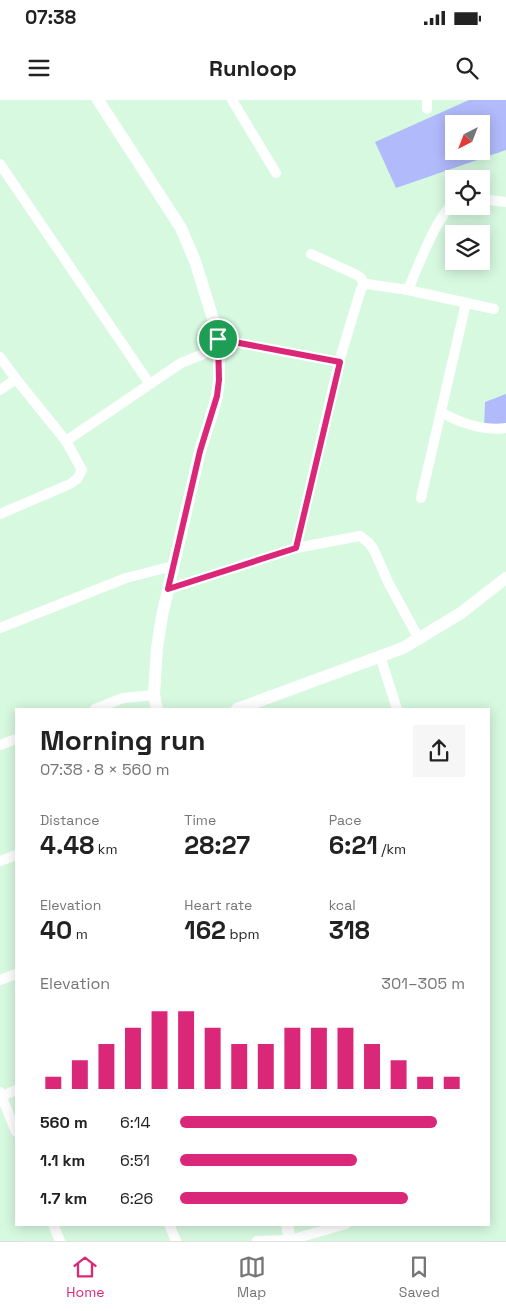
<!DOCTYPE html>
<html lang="en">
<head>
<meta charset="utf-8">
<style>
  :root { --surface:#fff; --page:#f6f6f6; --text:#222; --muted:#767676; --line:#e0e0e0; --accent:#db2777 }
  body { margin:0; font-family:"Space Grotesk",sans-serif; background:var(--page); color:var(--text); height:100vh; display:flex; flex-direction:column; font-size:19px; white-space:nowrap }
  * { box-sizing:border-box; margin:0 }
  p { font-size:16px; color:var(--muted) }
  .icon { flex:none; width:28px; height:28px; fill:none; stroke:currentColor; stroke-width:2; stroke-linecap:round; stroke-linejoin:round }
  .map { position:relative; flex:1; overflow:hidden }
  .panel { position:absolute; left:15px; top:608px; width:475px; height:518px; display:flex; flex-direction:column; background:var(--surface); border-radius:0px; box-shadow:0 2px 12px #0003 }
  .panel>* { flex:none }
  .needle { width:32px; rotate:222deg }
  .controls { position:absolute; left:445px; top:15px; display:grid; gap:10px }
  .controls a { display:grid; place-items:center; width:45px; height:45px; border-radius:0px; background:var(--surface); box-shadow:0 2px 12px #0003; font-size:25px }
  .pin { position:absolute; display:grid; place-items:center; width:42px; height:42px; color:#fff; margin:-21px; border:2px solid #fff; border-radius:50%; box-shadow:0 1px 5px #0007 }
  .round { display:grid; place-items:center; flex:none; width:52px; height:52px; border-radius:0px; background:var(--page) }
  .headline { display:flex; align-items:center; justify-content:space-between; height:85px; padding:0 25px }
  h1 { font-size:28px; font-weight:700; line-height:38px }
  .metrics { display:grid; grid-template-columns:repeat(3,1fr); gap:8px; height:85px; padding:5px 25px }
  .metrics div { display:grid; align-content:center }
  .metrics b { font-size:25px; font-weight:700 }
  .metrics small { font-size:14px; font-weight:400 }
  .metrics p { font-size:14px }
  .chart { height:140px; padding:10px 25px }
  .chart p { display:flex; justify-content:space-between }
  .chart svg { width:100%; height:90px; margin-top:5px; stroke:var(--accent); stroke-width:6 }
  ul { padding:0 25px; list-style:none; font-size:16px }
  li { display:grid; grid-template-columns:80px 60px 1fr; align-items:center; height:38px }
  li i { height:12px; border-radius:6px; background:var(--accent) }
  .status { display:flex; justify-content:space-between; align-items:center; height:35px; padding:0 25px; background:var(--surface); direction:ltr }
  .status svg { height:14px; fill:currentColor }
  header { display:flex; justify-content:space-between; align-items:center; height:65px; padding:0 25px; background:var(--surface); font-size:22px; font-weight:700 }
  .menu { display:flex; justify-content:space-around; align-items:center; height:70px; border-top:1px solid var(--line); background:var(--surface); font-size:14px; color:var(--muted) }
  .menu a { display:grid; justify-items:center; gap:2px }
  .menu .on { color:var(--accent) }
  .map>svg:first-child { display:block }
</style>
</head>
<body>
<div class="status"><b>07:38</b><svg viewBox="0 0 49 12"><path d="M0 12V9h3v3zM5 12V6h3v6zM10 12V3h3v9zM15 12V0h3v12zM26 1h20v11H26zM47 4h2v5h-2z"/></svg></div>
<header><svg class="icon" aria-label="menu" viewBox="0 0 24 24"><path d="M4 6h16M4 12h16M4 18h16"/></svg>Runloop<svg class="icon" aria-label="search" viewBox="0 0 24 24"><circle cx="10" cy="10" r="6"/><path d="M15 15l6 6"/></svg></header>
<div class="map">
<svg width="506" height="1141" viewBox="0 0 506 1141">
  <rect width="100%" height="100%" fill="#d7f9e0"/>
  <g fill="#b1bafb" fill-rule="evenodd">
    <path d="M 469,0 L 506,0 L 506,50 L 396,88 L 375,42 ZM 454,24 L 481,24 L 481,51 L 454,51 Z"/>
    <path d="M 506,294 L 506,324 L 484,329 L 485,302 Z"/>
  </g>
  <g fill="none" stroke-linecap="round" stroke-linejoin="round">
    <g stroke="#fff" stroke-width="10">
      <path d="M 232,0 L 276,73"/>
      <path d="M 427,0 L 427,9"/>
      <path d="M 0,64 L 149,283"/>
      <path d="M 481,99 L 506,102"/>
      <path d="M 311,154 L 357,175 L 361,178 L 364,185"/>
      <path d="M 364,185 L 367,184 L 408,190 L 494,209"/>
      <path d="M 408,190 C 417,169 436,117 454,103"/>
      <path d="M 218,239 L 339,262"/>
      <path d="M 0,257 L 16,279 L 66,341 L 82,370 L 77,379 L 70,384 L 0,414"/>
      <path d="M 0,290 L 16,279"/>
      <path d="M 441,312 C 459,323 484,331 506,328"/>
      <path d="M 66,341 L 181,263 L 219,248"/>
      <path d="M 421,398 L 466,203"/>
      <path d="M 296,448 L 339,262 L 361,189 L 364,185"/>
      <path d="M 169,489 L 296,448 L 360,436 L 369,443 L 374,450 L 388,482 L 419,539"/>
      <path d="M 0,528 L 126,478 L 173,466"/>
      <path d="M 380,556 L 397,609"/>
      <path d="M 95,609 L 123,598 L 154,595"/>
      <path d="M 0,645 L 16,639"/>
      <path d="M 0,761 L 16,755"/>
      <path d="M 0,880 L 16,874"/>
      <path d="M 0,992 L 16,1032"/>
      <path d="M 0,997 L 16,990"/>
      <path d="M 53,1124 L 60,1141"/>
      <path d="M 169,1124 L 176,1141"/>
      <path d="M 257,1141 L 290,1140 L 346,1124"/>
    </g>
    <g stroke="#fff" stroke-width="12">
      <path d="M 98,0 L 181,128 L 195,161 L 214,222 L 219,248 L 219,280 L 217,296 L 211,317 L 200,351 L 162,516 L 157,548 L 154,595 L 157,609"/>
      <path d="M 237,609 L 403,548 L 461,513 L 506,478"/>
      <path d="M 287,1124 L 290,1141"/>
    </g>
  </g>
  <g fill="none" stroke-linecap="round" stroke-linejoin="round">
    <defs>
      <path id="route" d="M 218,239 L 340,262 L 296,448 L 168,489 L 200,351 L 217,296 L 219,280 Z"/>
    </defs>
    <use href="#route" stroke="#fff" stroke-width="10"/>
    <use href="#route" stroke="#db2777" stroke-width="6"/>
  </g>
</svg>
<div class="controls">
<a><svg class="needle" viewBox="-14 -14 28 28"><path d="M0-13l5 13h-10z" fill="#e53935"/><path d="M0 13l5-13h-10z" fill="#767676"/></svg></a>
<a><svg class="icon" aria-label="locate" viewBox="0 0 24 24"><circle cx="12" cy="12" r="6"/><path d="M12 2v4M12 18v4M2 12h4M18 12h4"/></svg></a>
<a><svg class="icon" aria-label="layers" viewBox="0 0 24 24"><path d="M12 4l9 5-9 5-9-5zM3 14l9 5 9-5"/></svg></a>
</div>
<div class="pin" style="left:218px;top:239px;background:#1e9e55"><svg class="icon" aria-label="arrive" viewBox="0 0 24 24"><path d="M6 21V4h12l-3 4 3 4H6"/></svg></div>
<section class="panel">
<div class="headline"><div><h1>Morning run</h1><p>07:38 · 8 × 560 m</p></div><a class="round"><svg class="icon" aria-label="share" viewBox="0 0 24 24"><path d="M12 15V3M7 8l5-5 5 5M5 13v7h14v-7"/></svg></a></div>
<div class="metrics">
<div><p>Distance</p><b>4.48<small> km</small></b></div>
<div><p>Time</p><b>28:27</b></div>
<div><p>Pace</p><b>6:21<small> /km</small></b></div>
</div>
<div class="metrics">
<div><p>Elevation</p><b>40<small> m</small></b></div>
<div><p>Heart rate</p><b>162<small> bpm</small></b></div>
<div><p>kcal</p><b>318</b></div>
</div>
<div class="chart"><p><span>Elevation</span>301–305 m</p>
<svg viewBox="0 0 160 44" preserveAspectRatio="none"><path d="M5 44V38M15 44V30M25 44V22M35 44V14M45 44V6M55 44V6M65 44V14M75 44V22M85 44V22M95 44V14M105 44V14M115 44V14M125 44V22M135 44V30M145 44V38M155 44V38"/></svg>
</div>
<ul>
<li><b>560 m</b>6:14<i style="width:90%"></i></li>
<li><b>1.1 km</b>6:51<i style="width:62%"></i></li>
<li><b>1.7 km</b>6:26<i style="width:80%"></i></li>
</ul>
</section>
</div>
<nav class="menu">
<a class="on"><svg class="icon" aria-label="home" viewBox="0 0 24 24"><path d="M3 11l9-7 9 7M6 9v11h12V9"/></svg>Home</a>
<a><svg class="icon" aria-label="map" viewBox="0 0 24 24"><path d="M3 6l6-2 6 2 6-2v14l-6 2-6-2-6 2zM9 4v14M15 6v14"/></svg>Map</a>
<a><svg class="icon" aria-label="saved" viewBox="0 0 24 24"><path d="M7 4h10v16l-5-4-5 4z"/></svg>Saved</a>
</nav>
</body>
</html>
